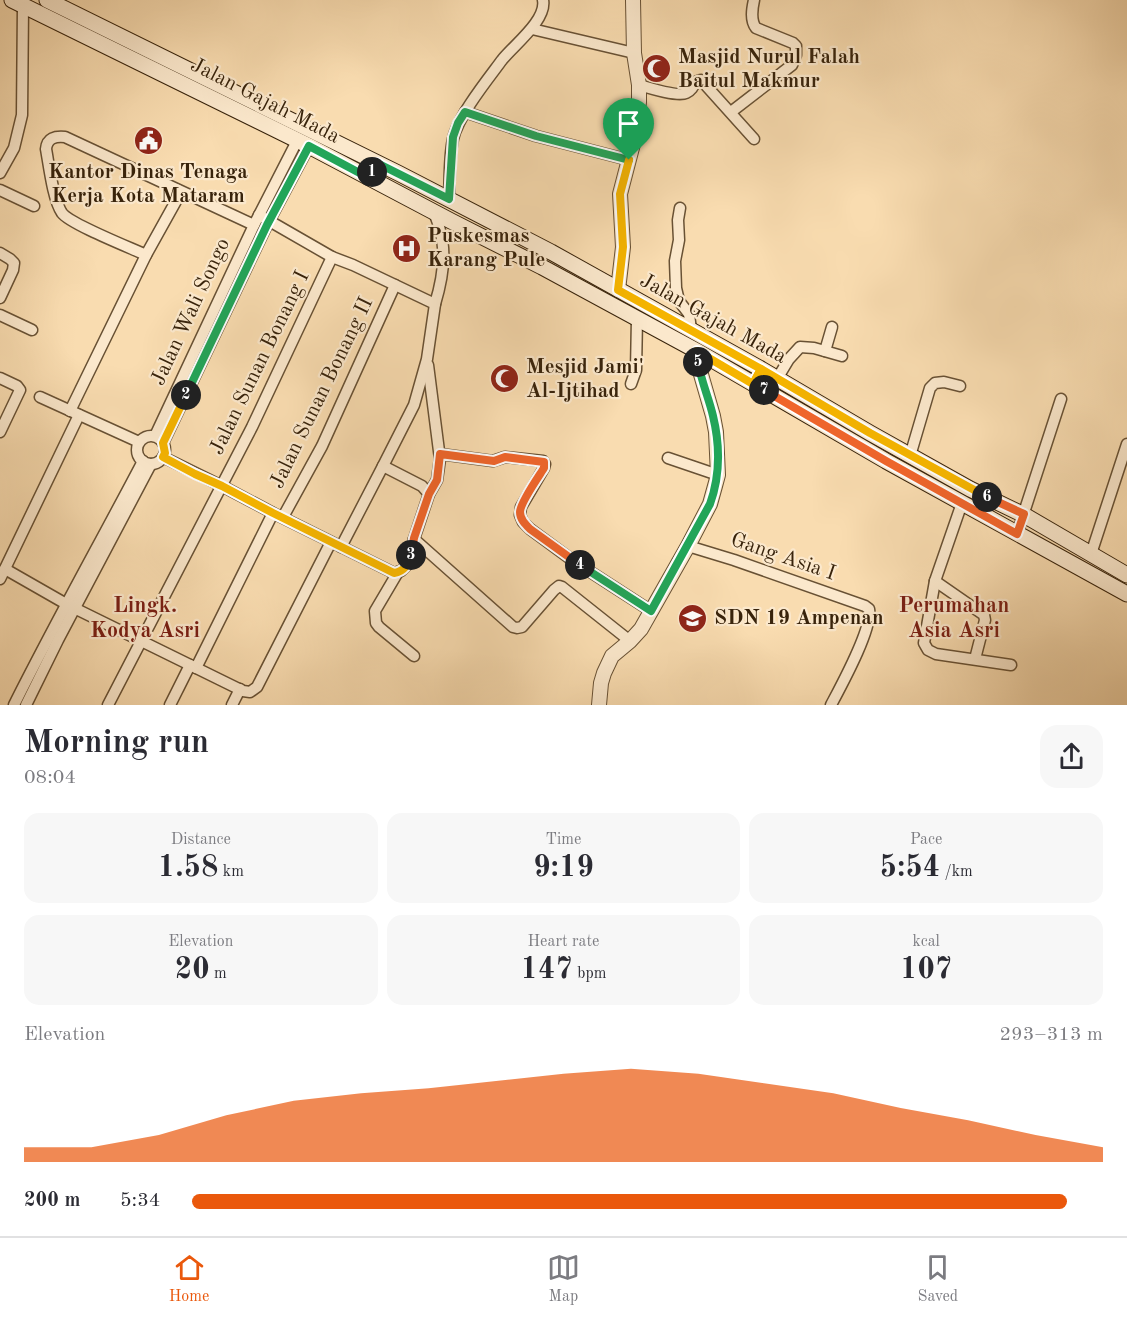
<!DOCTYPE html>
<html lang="en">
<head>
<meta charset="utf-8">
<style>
  :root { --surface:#fff; --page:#f7f7f7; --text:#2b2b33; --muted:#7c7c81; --line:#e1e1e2; --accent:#ea580c }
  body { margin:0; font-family:"Old Standard TT",serif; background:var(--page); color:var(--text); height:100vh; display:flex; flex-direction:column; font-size:22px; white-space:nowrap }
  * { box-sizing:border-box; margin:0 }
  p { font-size:20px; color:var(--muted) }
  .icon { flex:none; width:33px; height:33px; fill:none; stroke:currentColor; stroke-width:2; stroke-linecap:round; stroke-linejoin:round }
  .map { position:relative; height:705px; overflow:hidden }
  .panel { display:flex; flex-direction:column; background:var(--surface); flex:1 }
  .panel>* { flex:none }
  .pin { position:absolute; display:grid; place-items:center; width:51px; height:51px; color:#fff; margin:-62px -26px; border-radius:50% 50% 50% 0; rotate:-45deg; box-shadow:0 0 6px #0007 }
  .pin .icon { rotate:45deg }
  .km { position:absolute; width:30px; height:30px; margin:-15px; border-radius:50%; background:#222; color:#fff; font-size:16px; line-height:30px; text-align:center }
  .round { display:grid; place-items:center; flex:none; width:63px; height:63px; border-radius:18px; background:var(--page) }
  .headline { display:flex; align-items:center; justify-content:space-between; height:102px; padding:0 24px }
  h1 { font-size:33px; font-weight:600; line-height:45px }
  .stats { display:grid; grid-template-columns:repeat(3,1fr); gap:9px; height:102px; padding:6px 24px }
  .stats div { display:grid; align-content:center; border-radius:15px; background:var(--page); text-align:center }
  .stats b { font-size:30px; font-weight:600 }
  .stats small { font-size:16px; font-weight:400 }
  .stats p { font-size:16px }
  .chart { height:168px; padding:12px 24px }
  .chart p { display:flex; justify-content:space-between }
  .chart svg { width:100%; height:108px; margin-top:6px; fill:var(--accent); opacity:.7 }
  ul { padding:0 24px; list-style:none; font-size:20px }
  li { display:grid; grid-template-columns:96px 72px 1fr; align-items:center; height:45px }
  li i { height:15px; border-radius:8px; background:var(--accent) }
  .menu { display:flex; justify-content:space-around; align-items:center; height:84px; border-top:2px solid var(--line); background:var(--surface); font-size:16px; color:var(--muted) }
  .menu a { display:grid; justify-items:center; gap:3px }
  .menu .current { color:var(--accent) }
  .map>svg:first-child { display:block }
</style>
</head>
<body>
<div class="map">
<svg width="1127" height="705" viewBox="0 0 1127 705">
  <rect width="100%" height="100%" fill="#f9dcb0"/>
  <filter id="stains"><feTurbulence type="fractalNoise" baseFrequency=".00333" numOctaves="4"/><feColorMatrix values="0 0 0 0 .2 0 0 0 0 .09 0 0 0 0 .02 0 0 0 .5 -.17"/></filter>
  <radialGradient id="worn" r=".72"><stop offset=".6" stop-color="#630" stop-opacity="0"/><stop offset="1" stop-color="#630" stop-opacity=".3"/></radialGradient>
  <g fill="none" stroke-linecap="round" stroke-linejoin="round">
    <defs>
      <g id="minor">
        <path d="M 532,29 L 634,53"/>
        <path d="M 639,85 C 649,88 678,97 686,93 C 692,90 693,87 695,82 L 701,80 L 754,139"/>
        <path d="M 465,112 L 536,136 L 629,160"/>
        <path d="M 731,112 L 792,65 L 796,55 L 796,46 L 793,43 L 756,28 C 750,20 752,9 754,0"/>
        <path d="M 0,173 L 14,148 L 22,115 L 23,5"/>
        <path d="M 0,190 L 34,206"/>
        <path d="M 449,199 C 450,180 449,158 453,139 C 458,116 488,79 502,60 C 514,45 547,20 543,0"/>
        <path d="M 680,208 L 678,220 L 679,240 L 675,261 L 676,288 L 679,301 L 689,314 L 691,330"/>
        <path d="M 434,212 C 436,218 439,224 440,231 C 447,254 442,281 435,304"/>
        <path d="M 259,215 L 332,257 L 353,265 L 435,304 L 427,359 L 414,405 L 383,466 L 341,547"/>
        <path d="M 0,253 L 10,259 L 14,263 L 13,270 L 0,298"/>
        <path d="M 146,255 C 131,248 70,224 62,213 C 53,200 49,165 46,149 C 47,138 55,136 65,137 L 254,225"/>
        <path d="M 0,315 L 32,330"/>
        <path d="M 825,351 L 832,327"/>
        <path d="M 428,365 L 440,459 L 437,480 L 429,494"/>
        <path d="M 0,378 L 17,386 L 20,390 L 0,432"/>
        <path d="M 777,379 L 789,359 L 800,347 L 814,348 L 842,356"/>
        <path d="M 631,384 L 636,370 L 637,318"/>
        <path d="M 40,397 L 139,442"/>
        <path d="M 70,411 L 146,255 L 181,192"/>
        <circle cx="151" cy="450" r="14"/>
        <path d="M 155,436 L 254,225 L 297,141"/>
        <path d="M 163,443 L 267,225 L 309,146"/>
        <path d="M 440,454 L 493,461 L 505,457 L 543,461 L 545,464 L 544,468 L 521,507 L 520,515 L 523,522 L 530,529 L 572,560 L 651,611"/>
        <path d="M 910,456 L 930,388 L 935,383 L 944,382 L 960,386"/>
        <path d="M 163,457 L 222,486 L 273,513 L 394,573 L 401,571 L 408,564 L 414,539 L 429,494 L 422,486 L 383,466"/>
        <path d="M 668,458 L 718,475"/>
        <path d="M 962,503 L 935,581 L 924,643 L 928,650 L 936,654 L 1011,665"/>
        <path d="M 283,517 L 322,446 L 395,285"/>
        <path d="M 1017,534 L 1061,399"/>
        <path d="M 414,539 L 513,627 L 517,628 L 522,627 L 554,590 L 559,586 L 562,587 L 630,641"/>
        <path d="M 688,546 L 734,560 L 865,606 L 869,609 C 873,628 841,686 831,705"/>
        <path d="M 1091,554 L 1127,444"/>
        <path d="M 5,569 L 68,605 L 243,691 L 250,692 L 257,687 L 331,542"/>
        <path d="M 398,572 L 375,611 L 376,623 L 379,627 L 414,656"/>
        <path d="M 0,579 L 79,415"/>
        <path d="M 935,581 L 984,615 L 985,620 L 975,659"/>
        <path d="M 196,668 L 273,513"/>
        <path d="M 14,705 C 55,623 100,543 143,461"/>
        <path d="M 26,705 L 58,640 L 151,464"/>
        <path d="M 108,705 L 252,427 L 332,257"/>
        <path d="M 170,705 L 190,665"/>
        <path d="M 232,705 L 240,689"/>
      </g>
      <g id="tertiary">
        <path d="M 618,290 L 623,247 L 620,194 L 633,144 L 639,102 L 639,85 L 634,53 L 633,0"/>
        <path d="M 599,705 L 601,683 L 604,673 L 612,656 L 630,641 L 641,629 L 688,546 L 710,504 L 715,486 L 718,475 L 716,432 L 713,416 L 700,371 L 697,351"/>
      </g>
      <g id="secondary">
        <path d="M 12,0 L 309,146 L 451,221 L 542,267 L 697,351 L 886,461 L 1127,594"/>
        <path d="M 47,0 L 398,173 L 551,252 L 761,369 L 870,433 L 970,489 L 1024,515 L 1127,575"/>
      </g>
    </defs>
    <use href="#minor" stroke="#685134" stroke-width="13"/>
    <use href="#tertiary" stroke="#685134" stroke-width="16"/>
    <use href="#secondary" stroke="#38230b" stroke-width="17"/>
    <use href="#minor" stroke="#fbe8cc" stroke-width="10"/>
    <use href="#tertiary" stroke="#fbe8cc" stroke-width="14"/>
    <use href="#secondary" stroke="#fbe8cc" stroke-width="15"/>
  </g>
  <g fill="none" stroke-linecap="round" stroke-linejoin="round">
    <defs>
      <path id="split-1" d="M 372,172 L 377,163 L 449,199 L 453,137 L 458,123 L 465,112 L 536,136 L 629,160"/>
      <path id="split-2" d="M 186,395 L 267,225 L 309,146 L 369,178 L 372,172"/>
      <path id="split-3" d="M 186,395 L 163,443 L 165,453 L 163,457 L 195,474 L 222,486 L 273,513 L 394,573 C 405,571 407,565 411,555"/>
      <path id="split-4" d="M 411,555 L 414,538 L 429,494 L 437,480 L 440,454 L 494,461 L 505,457 L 544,462 L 544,468 C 539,476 520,503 520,512 C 520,519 525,524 530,529 L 580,565"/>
      <path id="split-5" d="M 580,565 L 651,611 L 710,504 C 720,476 720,445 713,416 C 709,398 701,381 698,362"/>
      <path id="split-6" d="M 698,362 L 697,351 L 753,384 L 761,369 L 870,433 L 987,497"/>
      <path id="split-7" d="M 764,390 L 886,461 L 1017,534 L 1024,514 L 987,497"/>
      <path id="split-8" d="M 629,160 L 620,194 L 623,247 L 618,290 L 761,369 L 753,384 L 764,390"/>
    </defs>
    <use href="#split-1" stroke="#fff" stroke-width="12"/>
    <use href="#split-2" stroke="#fff" stroke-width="12"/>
    <use href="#split-3" stroke="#fff" stroke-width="12"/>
    <use href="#split-4" stroke="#fff" stroke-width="12"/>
    <use href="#split-5" stroke="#fff" stroke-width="12"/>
    <use href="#split-6" stroke="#fff" stroke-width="12"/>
    <use href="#split-7" stroke="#fff" stroke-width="12"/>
    <use href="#split-8" stroke="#fff" stroke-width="12"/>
    <use href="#split-1" stroke="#22a559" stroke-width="8"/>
    <use href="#split-2" stroke="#22a559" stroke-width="8"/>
    <use href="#split-3" stroke="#f5b400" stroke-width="8"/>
    <use href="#split-4" stroke="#f0652b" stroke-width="8"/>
    <use href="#split-5" stroke="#22a559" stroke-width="8"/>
    <use href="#split-6" stroke="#f5b400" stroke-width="8"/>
    <use href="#split-7" stroke="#f0652b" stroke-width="8"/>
    <use href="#split-8" stroke="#f5b400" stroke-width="8"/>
  </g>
  <defs>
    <symbol id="mosque-disc" viewBox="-11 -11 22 22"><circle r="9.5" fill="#8f2418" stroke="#fbe8cc"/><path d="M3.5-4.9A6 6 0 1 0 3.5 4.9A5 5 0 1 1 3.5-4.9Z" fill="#fff"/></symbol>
    <symbol id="civic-disc" viewBox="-11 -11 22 22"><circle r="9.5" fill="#8f2418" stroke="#fbe8cc"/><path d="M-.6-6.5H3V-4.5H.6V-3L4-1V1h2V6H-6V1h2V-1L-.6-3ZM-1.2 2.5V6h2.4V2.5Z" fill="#fff"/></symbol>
    <symbol id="hospital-disc" viewBox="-11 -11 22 22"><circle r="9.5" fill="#8f2418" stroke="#fbe8cc"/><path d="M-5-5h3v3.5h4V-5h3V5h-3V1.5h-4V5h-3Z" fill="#fff"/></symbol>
    <symbol id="school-disc" viewBox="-11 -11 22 22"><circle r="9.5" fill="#8f2418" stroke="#fbe8cc"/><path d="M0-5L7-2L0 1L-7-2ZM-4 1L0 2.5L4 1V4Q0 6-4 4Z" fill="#fff"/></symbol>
  </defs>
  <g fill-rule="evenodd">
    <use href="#mosque-disc" x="640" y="52" width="33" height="33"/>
    <use href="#civic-disc" x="132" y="124" width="33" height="33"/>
    <use href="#hospital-disc" x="390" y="232" width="33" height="33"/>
    <use href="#mosque-disc" x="488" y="362" width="33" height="33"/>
    <use href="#school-disc" x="676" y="602" width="33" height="33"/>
  </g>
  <g text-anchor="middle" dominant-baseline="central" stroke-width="4.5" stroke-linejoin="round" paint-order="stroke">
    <g font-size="21" font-weight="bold" fill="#38230b" stroke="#fbe8cc" text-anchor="start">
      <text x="678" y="57">Masjid Nurul Falah<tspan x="678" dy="24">Baitul Makmur</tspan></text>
      <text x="148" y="172" text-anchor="middle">Kantor Dinas Tenaga<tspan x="148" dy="24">Kerja Kota Mataram</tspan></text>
      <text x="427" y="236">Puskesmas<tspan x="427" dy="24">Karang Pule</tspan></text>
      <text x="526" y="367">Mesjid Jami'<tspan x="526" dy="24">Al-Ijtihad</tspan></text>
      <text x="714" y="618">SDN 19 Ampenan</text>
    </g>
    <g font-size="21" fill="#38230b" stroke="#fbe8cc">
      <text transform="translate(265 101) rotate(27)">Jalan Gajah Mada</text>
      <text transform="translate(191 312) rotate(-65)">Jalan Wali Songo</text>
      <text transform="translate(713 319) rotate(29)">Jalan Gajah Mada</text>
      <text transform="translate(260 363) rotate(-64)">Jalan Sunan Bonang I</text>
      <text transform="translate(322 393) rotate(-64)">Jalan Sunan Bonang II</text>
      <text transform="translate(783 557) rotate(19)">Gang Asia I</text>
    </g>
    <g font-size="22" font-weight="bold" fill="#7a1f14" stroke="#fbe8cc">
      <text x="145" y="606">Lingk.<tspan x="145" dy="25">Kodya Asri</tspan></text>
      <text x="954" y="606">Perumahan<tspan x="954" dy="25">Asia Asri</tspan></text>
    </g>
  </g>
  <rect width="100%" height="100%" filter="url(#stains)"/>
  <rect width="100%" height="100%" fill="url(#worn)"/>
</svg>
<div class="pin" style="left:629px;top:160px;background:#1e9e55"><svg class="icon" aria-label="arrive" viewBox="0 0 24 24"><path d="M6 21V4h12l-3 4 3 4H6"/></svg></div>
<b class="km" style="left:372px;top:172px">1</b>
<b class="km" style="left:186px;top:395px">2</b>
<b class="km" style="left:411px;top:555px">3</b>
<b class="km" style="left:580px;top:565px">4</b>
<b class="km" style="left:698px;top:362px">5</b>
<b class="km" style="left:987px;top:497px">6</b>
<b class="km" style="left:764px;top:390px">7</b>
</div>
<section class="panel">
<div class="headline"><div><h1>Morning run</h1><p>08:04</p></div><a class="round"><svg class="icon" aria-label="share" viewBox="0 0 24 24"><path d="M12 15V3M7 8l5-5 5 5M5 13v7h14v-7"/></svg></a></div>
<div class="stats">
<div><p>Distance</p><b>1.58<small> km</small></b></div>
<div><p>Time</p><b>9:19</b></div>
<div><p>Pace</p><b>5:54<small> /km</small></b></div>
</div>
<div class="stats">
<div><p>Elevation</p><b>20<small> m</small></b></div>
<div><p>Heart rate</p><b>147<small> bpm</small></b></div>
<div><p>kcal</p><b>107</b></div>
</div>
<div class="chart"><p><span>Elevation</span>293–313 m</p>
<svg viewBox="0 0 160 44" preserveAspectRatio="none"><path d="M0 44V38L10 38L20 33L30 25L40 19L50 16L60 14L70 11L80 8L90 6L100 8L110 12L120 16L130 22L140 27L150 33L160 38V44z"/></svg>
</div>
<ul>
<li><b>200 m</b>5:34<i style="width:96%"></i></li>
</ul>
</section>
<nav class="menu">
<a class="current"><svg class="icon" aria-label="home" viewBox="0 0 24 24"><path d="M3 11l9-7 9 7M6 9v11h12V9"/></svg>Home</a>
<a><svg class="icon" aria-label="map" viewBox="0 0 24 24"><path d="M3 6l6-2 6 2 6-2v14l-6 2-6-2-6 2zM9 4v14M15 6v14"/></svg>Map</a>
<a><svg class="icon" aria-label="saved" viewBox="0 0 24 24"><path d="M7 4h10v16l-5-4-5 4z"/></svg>Saved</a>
</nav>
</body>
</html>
